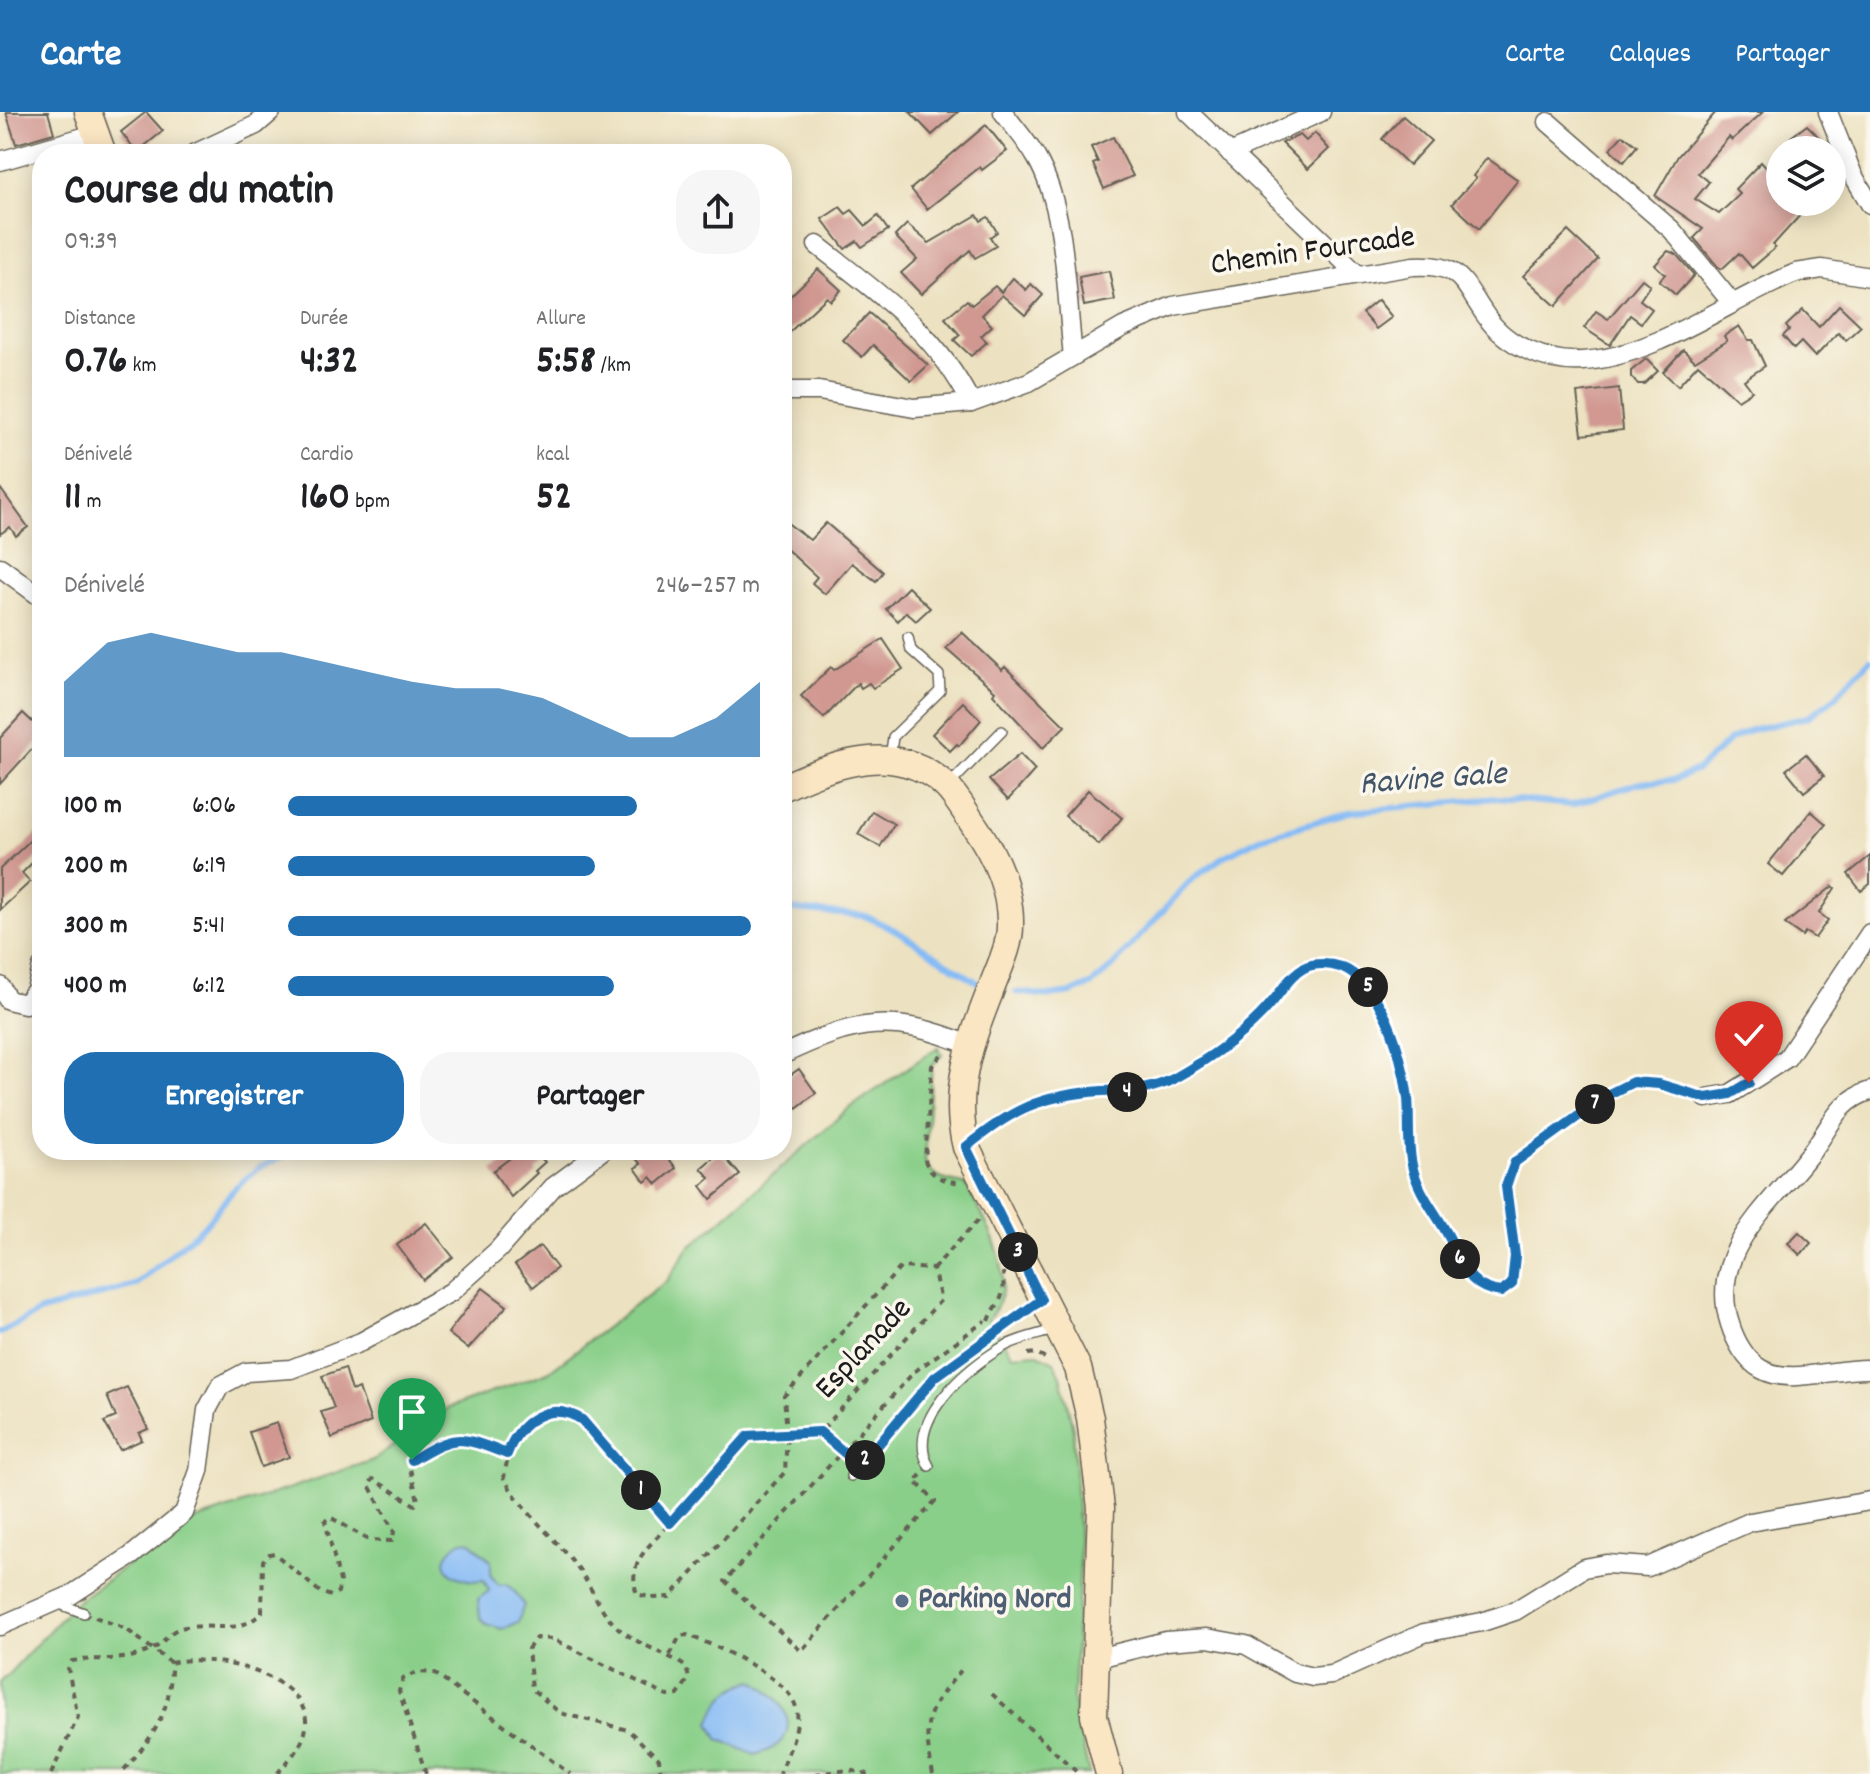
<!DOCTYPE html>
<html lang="fr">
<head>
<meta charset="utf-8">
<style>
  :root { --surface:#fff; --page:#f6f6f6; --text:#202124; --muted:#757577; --accent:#1f6fb2 }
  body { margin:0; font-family:Dekko,sans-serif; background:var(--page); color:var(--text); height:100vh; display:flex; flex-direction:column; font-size:30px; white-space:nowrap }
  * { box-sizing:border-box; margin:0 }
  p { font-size:26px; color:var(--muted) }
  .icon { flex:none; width:44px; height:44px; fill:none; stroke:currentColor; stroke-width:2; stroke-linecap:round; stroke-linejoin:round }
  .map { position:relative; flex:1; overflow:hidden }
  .side { position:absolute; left:32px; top:32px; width:760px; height:1016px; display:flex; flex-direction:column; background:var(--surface); border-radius:32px; box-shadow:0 4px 20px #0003 }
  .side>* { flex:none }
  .tools { position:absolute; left:1766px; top:24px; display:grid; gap:16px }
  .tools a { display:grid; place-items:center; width:80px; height:80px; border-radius:50%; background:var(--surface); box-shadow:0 4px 20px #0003; font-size:40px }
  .pin { position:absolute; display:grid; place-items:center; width:68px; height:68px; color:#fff; margin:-82px -34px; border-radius:50% 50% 50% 0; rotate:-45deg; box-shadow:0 0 8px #0007 }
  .pin .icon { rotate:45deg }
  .km { position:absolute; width:40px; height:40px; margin:-20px; border-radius:50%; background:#222; color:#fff; font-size:22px; line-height:40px; text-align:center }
  .round { display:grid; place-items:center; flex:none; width:84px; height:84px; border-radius:32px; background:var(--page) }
  .overview { display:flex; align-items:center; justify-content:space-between; height:136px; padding:0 32px }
  h1 { font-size:44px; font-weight:700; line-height:60px }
  .metrics { display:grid; grid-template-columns:repeat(3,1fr); gap:12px; height:136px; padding:8px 32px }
  .metrics div { display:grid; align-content:center }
  .metrics b { font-size:40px; font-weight:700 }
  .metrics small { font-size:22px; font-weight:400 }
  .metrics p { font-size:22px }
  .chart { height:224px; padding:16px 32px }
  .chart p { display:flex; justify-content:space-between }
  .chart svg { width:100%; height:144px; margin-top:8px; fill:var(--accent); opacity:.7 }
  .action { display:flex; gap:16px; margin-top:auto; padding:16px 32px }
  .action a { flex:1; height:92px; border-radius:32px; background:var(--accent); color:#fff; font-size:32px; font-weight:700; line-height:92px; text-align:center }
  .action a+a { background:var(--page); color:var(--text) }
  ul { padding:0 32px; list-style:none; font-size:26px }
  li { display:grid; grid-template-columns:128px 96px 1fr; align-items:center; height:60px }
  li i { height:20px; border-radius:10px; background:var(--accent) }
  header { display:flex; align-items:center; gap:48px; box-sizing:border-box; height:112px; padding:0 40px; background:var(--accent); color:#fff }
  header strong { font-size:38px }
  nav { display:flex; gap:44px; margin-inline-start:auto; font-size:28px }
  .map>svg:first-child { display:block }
</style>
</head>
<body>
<header>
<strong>Carte</strong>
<nav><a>Carte</a><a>Calques</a><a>Partager</a></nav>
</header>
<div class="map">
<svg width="1870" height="1662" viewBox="0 0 1870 1662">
  <rect width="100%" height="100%" fill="#fbf7ec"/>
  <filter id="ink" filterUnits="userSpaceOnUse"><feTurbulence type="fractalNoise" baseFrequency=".0125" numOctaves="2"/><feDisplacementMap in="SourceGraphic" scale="16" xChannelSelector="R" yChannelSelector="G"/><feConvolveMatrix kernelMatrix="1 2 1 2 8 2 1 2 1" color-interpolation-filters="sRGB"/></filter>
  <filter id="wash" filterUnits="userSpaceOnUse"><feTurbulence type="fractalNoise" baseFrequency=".006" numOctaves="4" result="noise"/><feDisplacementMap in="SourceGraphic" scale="32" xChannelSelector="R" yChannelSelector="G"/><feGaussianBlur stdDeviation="1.8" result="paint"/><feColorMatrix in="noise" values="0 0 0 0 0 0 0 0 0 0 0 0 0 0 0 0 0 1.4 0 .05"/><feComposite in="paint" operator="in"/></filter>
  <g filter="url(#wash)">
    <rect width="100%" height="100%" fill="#ece1c0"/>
    <path fill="#89cf89" stroke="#527652" stroke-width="2" d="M 938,935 L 942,942 L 932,954 L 925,1049 C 932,1067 946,1069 965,1072 C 986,1110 1024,1169 988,1207 L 1013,1243 L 1036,1241 L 1054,1250 L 1061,1264 L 1073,1317 L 1080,1451 L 1073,1588 L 1089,1662 L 0,1662 L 0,1571 L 76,1490 L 187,1411 L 373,1348 L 448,1296 L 548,1260 L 667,1169 L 688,1137 L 847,998 Z"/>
    <g fill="#86bbf5" stroke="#516c88" stroke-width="2">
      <path d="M 462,1429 L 471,1430 L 491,1449 L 491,1464 L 499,1473 L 506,1472 L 515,1480 L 524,1493 L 518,1510 L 502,1517 L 486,1512 L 480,1505 L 478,1487 L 489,1479 L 484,1468 C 453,1473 427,1449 462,1429 Z"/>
      <path d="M 753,1568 C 790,1589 807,1629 755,1643 L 718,1627 L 710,1611 C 719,1586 728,1577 753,1568 Z"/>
    </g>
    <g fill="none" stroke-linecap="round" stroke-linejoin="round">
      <g stroke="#86bbf5" stroke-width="6">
        <path d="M 782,797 L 865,804 L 897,819 L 977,870"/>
        <path d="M 1016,880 L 1049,884 L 1072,881 L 1092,872 L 1110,857 L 1191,768 L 1223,745 L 1260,726 L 1349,700 L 1496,686 L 1572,693 L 1639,671 L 1674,668 L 1697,658 L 1730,628 L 1750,618 L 1808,605 L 1833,587 L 1870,547"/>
        <path d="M 0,1221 L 41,1199 L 135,1173 L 204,1114 L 236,1075 L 258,1056 L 296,1038"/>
      </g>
    </g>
    <g id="blocks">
      <g fill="#d09891">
        <path d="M 6,0 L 48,0 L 54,21 L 16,32 Z"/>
        <path d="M 146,0 L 163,19 L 137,40 L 121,20 Z"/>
        <path d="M 910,0 L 958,0 L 932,23 Z"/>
        <path d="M 1716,0 L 1763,0 L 1732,28 L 1729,25 L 1698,61 L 1709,70 L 1695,87 L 1719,102 L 1740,82 L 1735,77 L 1761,50 L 1771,61 L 1780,52 L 1780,90 L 1789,90 L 1802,101 L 1773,133 L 1775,136 L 1752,156 L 1739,141 L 1722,157 L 1718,155 L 1694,126 L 1703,117 L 1655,84 L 1678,44 Z"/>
        <path d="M 1403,4 L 1431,29 L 1409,53 L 1382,27 Z"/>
        <path d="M 986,13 L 1007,39 L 982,58 L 980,55 L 927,97 L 911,77 Z"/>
        <path d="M 1807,13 L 1815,21 L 1829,38 L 1801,38 L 1791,25 Z"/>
        <path d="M 1315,21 L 1329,37 L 1308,57 L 1282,31 L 1300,23 L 1306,29 Z"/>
        <path d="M 1623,23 L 1637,34 L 1624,50 L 1610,37 Z"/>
        <path d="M 1113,25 L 1133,64 L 1104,77 L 1093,52 L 1098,50 L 1091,35 Z"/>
        <path d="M 1487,46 L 1518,68 L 1479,117 L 1452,92 L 1476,66 L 1473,64 Z"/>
        <path d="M 840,95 L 846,102 L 852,98 L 866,114 L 878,104 L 888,118 L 862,135 L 857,129 L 845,137 L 822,107 Z"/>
        <path d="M 977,103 L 981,109 L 988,105 L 997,120 L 990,125 L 996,134 L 975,146 L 970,138 L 921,182 L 901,161 L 917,147 L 895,124 L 907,112 L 929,131 Z"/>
        <path d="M 1568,119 L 1598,147 L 1556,194 L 1523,164 Z"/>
        <path d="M 1668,139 L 1676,142 L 1694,163 L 1676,183 L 1659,169 L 1665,162 L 1655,153 Z"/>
        <path d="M 818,157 L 841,178 L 831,189 L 827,185 L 782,227 L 782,192 Z"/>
        <path d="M 1109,159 L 1115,188 L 1084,194 L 1079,165 Z"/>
        <path d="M 1013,166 L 1026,178 L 1031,172 L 1043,183 L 1025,203 L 1002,183 L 982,203 L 992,214 L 981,224 L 987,230 L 971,244 L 954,228 L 960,223 L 945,206 L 967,188 L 972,193 L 995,174 L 1001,180 Z"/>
        <path d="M 1642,167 L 1650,173 L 1640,188 L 1652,197 L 1641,211 L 1630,203 L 1610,233 L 1584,216 L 1596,199 L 1608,207 Z"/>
        <path d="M 1378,188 L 1392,205 L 1376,217 L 1362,201 Z"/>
        <path d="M 1839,193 L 1861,214 L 1846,228 L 1838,221 L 1815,245 L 1801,230 L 1794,237 L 1783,224 L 1789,218 L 1786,214 L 1803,198 L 1819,215 Z"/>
        <path d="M 869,201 L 928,253 L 911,269 L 873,233 L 862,245 L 843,228 Z"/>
        <path d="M 1739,214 L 1748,228 L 1753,228 L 1765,254 L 1744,268 L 1752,279 L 1738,288 L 1698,252 L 1678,274 L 1663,260 L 1683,238 L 1695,249 L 1727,229 L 1724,224 Z"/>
        <path d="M 1646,247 L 1658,259 L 1644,272 L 1638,272 L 1631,265 L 1631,259 Z"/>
        <path d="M 1619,276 L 1623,318 L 1582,323 L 1577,281 Z"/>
        <path d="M 0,376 L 28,415 L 16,424 L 10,415 L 0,422 Z"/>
        <path d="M 782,407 L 810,428 L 826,411 L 883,460 L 876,469 L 852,451 L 825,482 L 812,471 L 817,465 L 782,433 Z"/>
        <path d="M 908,475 L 930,496 L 916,509 L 906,500 L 898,509 L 886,497 Z"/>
        <path d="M 962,520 L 1002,558 L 1005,555 L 1065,614 L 1043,636 L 993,582 L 995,579 L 946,536 Z"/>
        <path d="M 883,527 L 903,557 L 873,576 L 869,571 L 861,576 L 858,571 L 824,606 L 801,584 L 831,555 L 834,558 Z"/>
        <path d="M 963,590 L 981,608 L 959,634 L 957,632 L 950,639 L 932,622 Z"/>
        <path d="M 23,601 L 42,619 L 42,626 L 0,672 L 0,626 Z"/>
        <path d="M 1020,642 L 1035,658 L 1008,688 L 989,668 Z"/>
        <path d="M 1806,642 L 1824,664 L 1804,680 L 1786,658 Z"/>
        <path d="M 1088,678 L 1122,706 L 1099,733 L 1065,704 Z"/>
        <path d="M 872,699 L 894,712 L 880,735 L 858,722 Z"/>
        <path d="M 1811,699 L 1826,712 L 1783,764 L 1768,752 Z"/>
        <path d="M 42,717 L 42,741 L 22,761 L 30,770 L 0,798 L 0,757 Z"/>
        <path d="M 1870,744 L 1870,772 L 1861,779 L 1848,762 Z"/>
        <path d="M 1833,774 L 1835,776 L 1819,801 L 1828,808 L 1815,826 L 1805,820 L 1802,824 L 1785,812 Z"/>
        <path d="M 799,957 L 816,981 L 782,1007 L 782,969 Z"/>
        <path d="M 521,1038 L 554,1038 L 542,1047 L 545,1050 L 535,1059 L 537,1061 L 511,1085 L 493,1059 Z"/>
        <path d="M 628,1038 L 662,1038 L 676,1056 L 657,1072 L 651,1065 L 645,1070 L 635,1056 L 641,1052 Z"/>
        <path d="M 720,1040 L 740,1063 L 711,1087 L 701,1074 L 710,1066 L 701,1056 Z"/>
        <path d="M 426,1111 L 453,1145 L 423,1168 L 397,1133 Z"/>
        <path d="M 1799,1120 L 1811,1131 L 1800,1143 L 1788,1131 Z"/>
        <path d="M 540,1134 L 557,1156 L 533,1175 L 515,1153 Z"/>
        <path d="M 483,1176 L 507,1194 L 468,1237 L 448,1221 Z"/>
        <path d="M 345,1256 L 352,1279 L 359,1276 L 371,1310 L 332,1326 L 321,1300 L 334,1296 L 322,1264 Z"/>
        <path d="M 127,1275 L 148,1317 L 139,1321 L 142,1328 L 120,1338 L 104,1310 L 116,1305 L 107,1284 Z"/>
        <path d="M 277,1311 L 289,1345 L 261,1355 L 249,1320 Z"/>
      </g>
    </g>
  </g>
  <g filter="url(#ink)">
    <use href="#blocks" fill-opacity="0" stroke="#656155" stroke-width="2"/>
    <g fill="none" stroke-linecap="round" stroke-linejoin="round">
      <defs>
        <g id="service">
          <path d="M 890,647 L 893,625 L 940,579 L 939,563 L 911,538 L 908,525"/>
          <path d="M 949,673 L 1002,619"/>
          <path d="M 929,1354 C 904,1310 967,1255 1003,1235 C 1019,1226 1039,1223 1056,1217"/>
          <path d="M 851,1364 L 935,1265 L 1041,1188"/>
          <path d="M 57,1491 L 84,1501"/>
        </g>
        <g id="minor">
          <path d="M 1003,0 C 1014,15 1027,29 1036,45 C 1067,97 1066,185 1073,244"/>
          <path d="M 1188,0 L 1358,163"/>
          <path d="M 1828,0 L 1853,63 L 1870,92"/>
          <path d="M 1548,10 L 1672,118 L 1732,191"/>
          <path d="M 1230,41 L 1321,0"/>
          <path d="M 194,42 L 256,13 L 271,0"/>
          <path d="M 0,49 L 94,22"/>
          <path d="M 817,133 C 879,182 935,219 971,291"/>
          <path d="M 782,279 L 819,279 L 914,296 L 971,291 L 1029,270 L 1123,215 L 1173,194 L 1413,154 C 1462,151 1462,170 1486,204 C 1506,234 1547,251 1582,249 C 1653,246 1730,187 1796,161 L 1822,157 L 1870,165"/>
          <path d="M 0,455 L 42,486"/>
          <path d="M 0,874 L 8,888 L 25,892 L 36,878 L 42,855"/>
          <path d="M 782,943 C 855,908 892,901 969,933"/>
          <path d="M 1870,979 C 1837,989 1831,1015 1812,1039 C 1774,1091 1706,1139 1730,1212 C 1735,1228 1745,1248 1761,1257 C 1790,1274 1837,1255 1870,1257"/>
          <path d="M 1706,986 L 1730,982 L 1787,946 L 1870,821"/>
          <path d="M 0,1514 L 71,1483 L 131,1444 L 184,1401 L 199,1359 L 207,1298 L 220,1274 L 246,1260 L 291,1257 L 361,1230 L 451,1180 L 498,1138 L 553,1075 L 603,1038"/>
          <path d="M 1094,1547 L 1166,1529 L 1207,1526 L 1246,1533 L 1295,1561 L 1313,1565 L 1331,1563 L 1424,1521 L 1482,1510 L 1515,1499 L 1584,1456 L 1606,1452 L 1648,1455 L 1750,1410 L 1870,1389"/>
        </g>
        <g id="secondary">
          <path d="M 88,0 L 103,42"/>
          <path d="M 782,676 C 834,651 898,628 946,674 C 957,685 965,700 974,713 C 995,743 1011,777 1010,814 C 1010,833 1000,854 993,872 C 972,926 951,977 966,1035 L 1078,1256 L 1090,1306 L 1101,1396 L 1094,1604 L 1109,1662"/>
        </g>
      </defs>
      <use href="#service" stroke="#656155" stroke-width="12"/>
      <use href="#minor" stroke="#656155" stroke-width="21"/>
      <use href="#secondary" stroke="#656155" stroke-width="29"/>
      <g stroke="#656155" stroke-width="4" stroke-dasharray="6 6" stroke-linecap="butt">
        <path d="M 941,943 L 932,954 L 925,1048 C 931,1066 943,1068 960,1071"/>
        <path d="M 986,1019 C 1019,991 1061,981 1104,979 C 1131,978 1150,980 1174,966 C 1205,949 1242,924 1266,898 C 1280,883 1289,864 1308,855 C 1318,850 1333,854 1343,857 C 1383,870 1404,949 1408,986 C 1410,1008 1407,1032 1412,1053 C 1415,1068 1468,1167 1478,1174 C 1484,1178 1494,1179 1501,1180 L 1512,1172 L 1515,1144 L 1506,1074 L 1515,1050 L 1609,982 L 1633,970 L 1659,972 L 1690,981"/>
        <path d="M 933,1157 L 978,1108"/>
        <path d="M 989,1209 C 996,1189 1006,1191 1003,1160"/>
        <path d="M 1028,1242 L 1036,1241 L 1049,1248"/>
        <path d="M 820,1320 L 843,1339"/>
        <path d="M 921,1363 L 915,1369 L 935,1389 L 801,1539 L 725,1469 L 914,1260 L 985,1209"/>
        <path d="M 670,1411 L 748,1324 L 787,1321 L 784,1284 L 901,1155 L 933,1157 L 941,1188 L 820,1320 L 787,1321 L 785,1360 L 670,1485 L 652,1486 L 637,1482 C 626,1450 650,1434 670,1411"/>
        <path d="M 95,1505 L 126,1517 L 171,1551 C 172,1601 152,1627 120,1662"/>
        <path d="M 670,1543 L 680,1524 L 687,1523 C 714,1533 787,1564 796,1595 C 802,1615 786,1643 780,1662"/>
        <path d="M 171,1551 C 208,1540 311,1562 306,1615 C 304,1634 288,1648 277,1662"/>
        <path d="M 992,1582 L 1079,1662"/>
        <path d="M 51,1662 L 78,1605 L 68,1557 L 72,1549 C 99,1545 125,1551 151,1538 C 165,1532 168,1517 186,1515 C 214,1512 241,1523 262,1500 L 263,1449 L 266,1443 L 274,1441 L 320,1480 L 331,1484 L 338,1480 L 340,1469 L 325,1409 L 330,1405 L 369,1428 L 392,1429 L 394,1420 L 369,1373 L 373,1367 L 415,1393 L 418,1388 L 409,1353 L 434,1335 L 465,1326 L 507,1342"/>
        <path d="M 426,1662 L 399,1579 L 403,1567 L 417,1560 L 434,1561 L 570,1662"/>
        <path d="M 661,1662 L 659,1647 L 628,1618 L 560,1601 L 532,1577 L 528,1537 L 536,1526 L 553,1527 L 667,1584 L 678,1583 L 689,1566 L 686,1555 C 664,1539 636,1533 616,1514 C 599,1498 590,1471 575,1452 C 552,1423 522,1399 504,1366 C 509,1326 534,1277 582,1308 L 670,1411"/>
        <path d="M 815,1662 L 849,1658 L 868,1662"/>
        <path d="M 933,1662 C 921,1605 927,1599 963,1556"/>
      </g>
      <use href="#service" stroke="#fff" stroke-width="9"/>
      <use href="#minor" stroke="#fff" stroke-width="18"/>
      <use href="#secondary" stroke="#fbe6c3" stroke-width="26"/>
    </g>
  </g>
  <g fill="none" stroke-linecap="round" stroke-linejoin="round" filter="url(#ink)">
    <defs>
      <path id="route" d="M 412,1348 C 456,1321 460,1324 507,1342 C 519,1310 549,1287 582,1308 L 670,1411 L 748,1324 L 820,1320 L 860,1354 L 935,1265 L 1041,1188 L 966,1035 C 1012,997 1041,983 1102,979 C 1129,977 1148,980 1173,967 C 1207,948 1248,920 1273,889 C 1283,877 1295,856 1312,853 C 1376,841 1402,939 1408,986 C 1410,1008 1407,1031 1412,1053 C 1418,1082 1437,1101 1450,1127 C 1464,1154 1468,1176 1501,1180 L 1512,1172 L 1515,1144 L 1506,1074 L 1515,1050 L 1609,982 L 1633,970 L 1659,972 L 1706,986 L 1730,982 L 1749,971"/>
    </defs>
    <use href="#route" stroke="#fff" stroke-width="16"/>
    <use href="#route" stroke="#1f6fb2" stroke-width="10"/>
  </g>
  <circle fill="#5c6f8a" stroke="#fbf7ec" stroke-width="3" cx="902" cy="1489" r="8"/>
  <g text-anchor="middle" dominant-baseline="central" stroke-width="7" stroke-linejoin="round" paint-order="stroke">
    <g font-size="32" fill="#1c1c1c" stroke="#fbf7ec">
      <text transform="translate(1313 141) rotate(-8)">Chemin Fourcade</text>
      <text transform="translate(865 1238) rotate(-47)">Esplanade</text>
    </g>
    <g font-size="32" font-weight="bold" fill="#4e5e75" stroke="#fbf7ec" text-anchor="start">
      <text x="918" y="1489">Parking Nord</text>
    </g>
    <g font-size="34" font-style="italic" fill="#415468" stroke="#fbf7ec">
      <text transform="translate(1433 669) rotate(-4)">Ravine Gale</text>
    </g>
  </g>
</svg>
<div class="tools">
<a><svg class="icon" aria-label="layers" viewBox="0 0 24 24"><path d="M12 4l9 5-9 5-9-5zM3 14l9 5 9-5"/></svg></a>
</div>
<div class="pin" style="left:412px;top:1348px;background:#1e9e55"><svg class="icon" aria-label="arrive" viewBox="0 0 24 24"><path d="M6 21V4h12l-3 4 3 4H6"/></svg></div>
<div class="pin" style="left:1749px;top:971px;background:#d93025"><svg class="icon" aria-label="check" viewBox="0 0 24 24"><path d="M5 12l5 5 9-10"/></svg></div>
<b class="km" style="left:641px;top:1378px">1</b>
<b class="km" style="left:865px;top:1348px">2</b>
<b class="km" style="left:1018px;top:1140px">3</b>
<b class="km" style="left:1127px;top:980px">4</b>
<b class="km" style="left:1368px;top:875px">5</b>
<b class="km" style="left:1460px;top:1147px">6</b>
<b class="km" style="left:1595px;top:992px">7</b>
<section class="side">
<div class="overview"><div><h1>Course du matin</h1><p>09:39</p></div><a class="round"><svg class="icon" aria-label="share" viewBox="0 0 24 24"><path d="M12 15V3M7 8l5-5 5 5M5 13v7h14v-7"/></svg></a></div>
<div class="metrics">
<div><p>Distance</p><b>0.76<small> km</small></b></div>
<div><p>Durée</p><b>4:32</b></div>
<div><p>Allure</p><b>5:58<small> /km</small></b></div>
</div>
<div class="metrics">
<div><p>Dénivelé</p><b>11<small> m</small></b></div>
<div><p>Cardio</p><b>160<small> bpm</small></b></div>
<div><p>kcal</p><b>52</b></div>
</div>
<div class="chart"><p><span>Dénivelé</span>246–257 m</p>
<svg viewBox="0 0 160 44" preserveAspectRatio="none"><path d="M0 44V21L10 9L20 6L30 9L40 12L50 12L60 15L70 18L80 21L90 23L100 23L110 26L120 32L130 38L140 38L150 32L160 21V44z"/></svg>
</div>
<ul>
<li><b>100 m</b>6:06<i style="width:74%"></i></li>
<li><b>200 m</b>6:19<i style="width:65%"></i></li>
<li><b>300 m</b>5:41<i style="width:98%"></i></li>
<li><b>400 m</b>6:12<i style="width:69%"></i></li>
</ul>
<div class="action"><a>Enregistrer</a><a>Partager</a></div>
</section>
</div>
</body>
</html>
